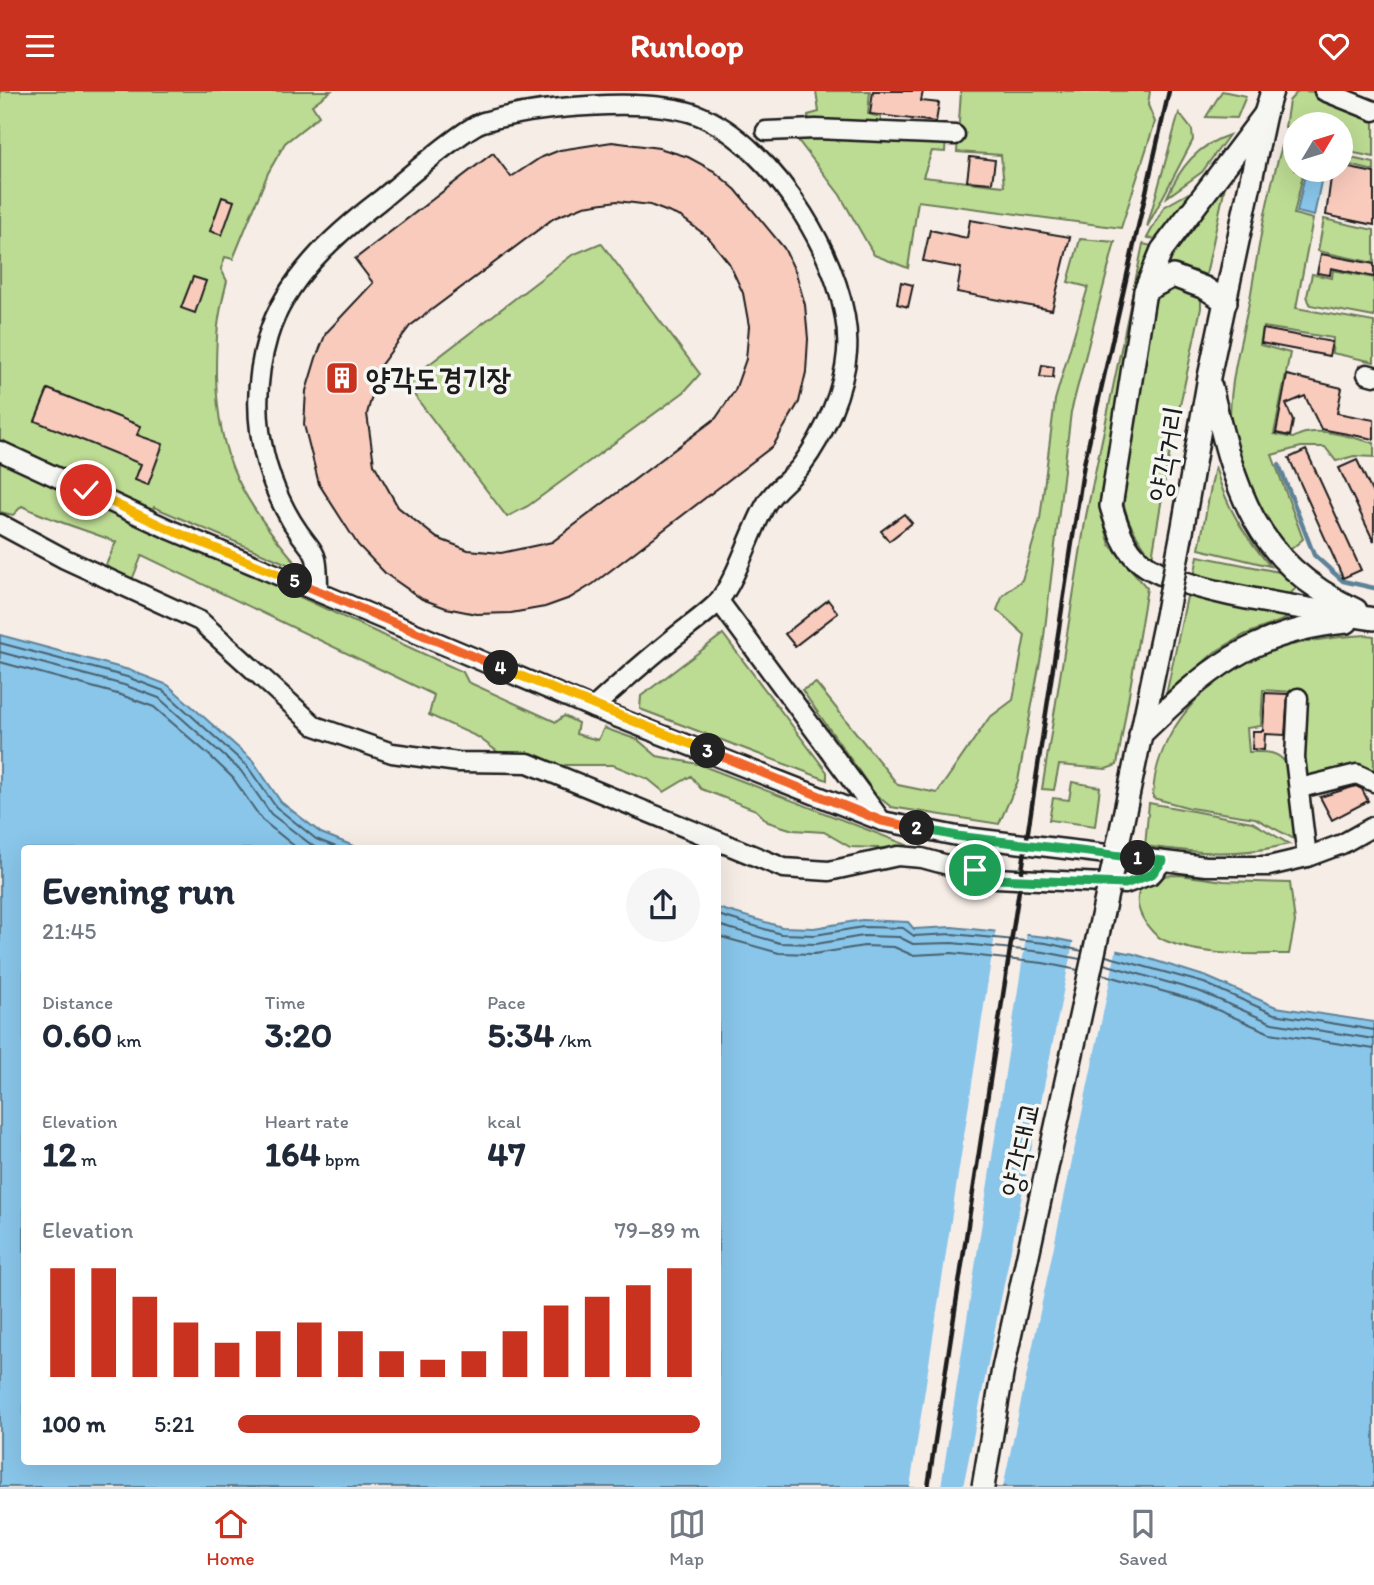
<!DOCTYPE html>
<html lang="en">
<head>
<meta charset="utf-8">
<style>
  :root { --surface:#fff; --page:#f6f6f7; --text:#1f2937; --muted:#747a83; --line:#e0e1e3; --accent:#c8321e }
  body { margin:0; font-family:Itim,"Poor Story",sans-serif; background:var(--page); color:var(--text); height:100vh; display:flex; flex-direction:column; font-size:26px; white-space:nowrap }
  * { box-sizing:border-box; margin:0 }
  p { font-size:23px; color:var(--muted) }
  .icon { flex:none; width:38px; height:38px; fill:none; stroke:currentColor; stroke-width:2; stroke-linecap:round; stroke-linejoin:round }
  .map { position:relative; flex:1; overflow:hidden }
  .panel { position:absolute; left:21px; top:754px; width:700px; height:620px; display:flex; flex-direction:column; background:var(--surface); border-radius:7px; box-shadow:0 7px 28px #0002 }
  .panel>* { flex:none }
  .needle { width:46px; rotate:52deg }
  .tools { position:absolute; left:1283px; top:21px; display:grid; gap:14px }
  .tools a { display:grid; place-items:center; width:70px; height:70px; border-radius:50%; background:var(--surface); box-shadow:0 7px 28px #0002; font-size:35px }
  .pin { position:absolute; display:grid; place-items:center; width:60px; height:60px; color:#fff; margin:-30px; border:4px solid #fff; border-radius:50%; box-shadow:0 2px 7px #0007 }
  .km { position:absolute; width:35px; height:35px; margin:-18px; border-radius:50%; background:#222; color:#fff; font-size:19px; line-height:35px; text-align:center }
  .round { display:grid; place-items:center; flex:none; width:74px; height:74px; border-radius:37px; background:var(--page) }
  .overview { display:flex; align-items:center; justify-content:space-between; height:119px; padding:0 21px }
  h1 { font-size:38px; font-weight:700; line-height:52px }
  .figures { display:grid; grid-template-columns:repeat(3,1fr); gap:10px; height:119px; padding:7px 21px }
  .figures div { display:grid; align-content:center }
  .figures b { font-size:35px; font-weight:700 }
  .figures small { font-size:19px; font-weight:400 }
  .figures p { font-size:19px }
  .chart { height:196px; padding:14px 21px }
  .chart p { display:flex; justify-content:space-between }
  .chart svg { width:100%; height:126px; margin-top:7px; stroke:var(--accent); stroke-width:6 }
  ul { padding:0 21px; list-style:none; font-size:23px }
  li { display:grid; grid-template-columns:112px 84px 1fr; align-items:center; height:52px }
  li i { height:18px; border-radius:9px; background:var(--accent) }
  header { display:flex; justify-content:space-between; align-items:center; height:91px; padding:0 21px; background:var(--accent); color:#fff; font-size:32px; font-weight:700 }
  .menu { display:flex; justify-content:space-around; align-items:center; height:98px; border-top:2px solid var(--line); background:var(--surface); font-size:19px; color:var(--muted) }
  .menu a { display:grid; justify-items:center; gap:4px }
  .menu .current { color:var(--accent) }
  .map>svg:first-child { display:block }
</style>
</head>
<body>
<header><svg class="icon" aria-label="menu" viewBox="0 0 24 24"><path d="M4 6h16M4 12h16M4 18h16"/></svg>Runloop<svg class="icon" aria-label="heart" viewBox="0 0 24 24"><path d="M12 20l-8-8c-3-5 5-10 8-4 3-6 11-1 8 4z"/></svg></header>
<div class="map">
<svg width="1374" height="1396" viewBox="0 0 1374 1396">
  <rect width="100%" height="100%" fill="#f7ede7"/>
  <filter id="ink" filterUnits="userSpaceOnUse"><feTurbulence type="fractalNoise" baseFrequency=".0143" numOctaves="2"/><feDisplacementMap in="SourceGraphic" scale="14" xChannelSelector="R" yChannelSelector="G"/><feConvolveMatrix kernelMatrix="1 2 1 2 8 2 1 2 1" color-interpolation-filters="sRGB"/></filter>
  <g filter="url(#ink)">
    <g fill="#bcdb93" stroke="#6c7c58" stroke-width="2">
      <path d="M 0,0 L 331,0 L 312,14 L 319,25 L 285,52 L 268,82 L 233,168 L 225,166 L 221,178 L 227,190 C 217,228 216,246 216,285 C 218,370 243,409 296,472 L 294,476 L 154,416 L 146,435 L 463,581 L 468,591 L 556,631 L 564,625 L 578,632 L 576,643 L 598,649 L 604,637 L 638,649 L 657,665 L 698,673 L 907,754 L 905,758 L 850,756 L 824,741 L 793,739 L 768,731 L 756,719 L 701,698 L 691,685 L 664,701 L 648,688 L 613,674 L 565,674 L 560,680 L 498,661 L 478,646 L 429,624 L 434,604 L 142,464 L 132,489 L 105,476 L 116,451 C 84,438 52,430 22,415 L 13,424 L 0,421 Z"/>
      <path d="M 816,0 L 870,0 L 868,23 L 881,26 L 881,33 L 810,33 L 808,24 L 819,21 Z"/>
      <path d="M 961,0 L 1150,0 L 1148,14 L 1155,31 L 1121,137 L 918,110 L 908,177 L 874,164 L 840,104 L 797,48 L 808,41 L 946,46 L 945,61 L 932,60 L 923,86 L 1004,95 L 1001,64 L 957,61 Z"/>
      <path d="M 1222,0 L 1246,5 L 1237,27 L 1206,26 Z"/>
      <path d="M 1298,0 L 1320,1 L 1374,26 L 1374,66 L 1349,61 L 1349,51 L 1341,49 L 1340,33 L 1295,33 L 1295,39 L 1285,36 L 1289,10 Z"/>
      <path d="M 1179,22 L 1192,39 L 1193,49 L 1147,136 Z"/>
      <path d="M 1229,44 L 1202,81 L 1167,106 C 1180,76 1198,54 1229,44 Z"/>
      <path d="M 1282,55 L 1295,61 L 1295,79 L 1304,79 L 1294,123 L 1313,128 L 1296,217 L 1374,231 L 1374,271 L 1332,262 L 1333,247 L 1263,236 L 1260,254 L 1290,262 L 1274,343 L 1293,347 C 1315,333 1349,346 1374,352 L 1374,366 L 1354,365 L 1336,370 L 1325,356 L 1301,356 L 1272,364 L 1303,448 L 1290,459 C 1262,427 1230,369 1230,324 C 1231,283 1243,243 1251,202 C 1259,153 1267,104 1282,55 Z"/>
      <path d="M 1341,65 L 1374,72 L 1374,80 L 1341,72 Z"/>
      <path d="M 1228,81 L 1206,184 L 1193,179 L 1168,176 L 1167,169 Z"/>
      <path d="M 1194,99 L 1159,148 L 1147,147 L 1164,116 Z"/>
      <path d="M 1324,128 L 1374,139 L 1374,172 L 1318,160 Z"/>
      <path d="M 1080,148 L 1115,151 L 1071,321 L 1043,554 L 1018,690 L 999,733 L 891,716 L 875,703 L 802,599 L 816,592 L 898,694 L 937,702 L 989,627 L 1013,609 L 1025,544 L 997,519 L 1003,504 L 1022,489 L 1040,428 L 1055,309 L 1088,196 L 1068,191 Z"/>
      <path d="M 601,152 L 700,283 L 684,301 L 528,415 L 507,426 L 408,296 L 423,278 L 572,164 Z"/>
      <path d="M 1143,153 L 1156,156 L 1131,223 L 1099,415 L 1110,454 L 1147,497 L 1117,674 L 1106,678 L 1059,674 L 1054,699 L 1042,698 L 1086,425 Z"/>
      <path d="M 1333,179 L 1374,187 L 1374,226 L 1310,214 L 1307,205 L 1312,183 L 1332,187 Z"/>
      <path d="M 1181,196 L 1201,205 L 1201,217 L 1168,370 L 1152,467 C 1136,445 1124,428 1122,400 L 1153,212 L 1156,205 L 1171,197 Z"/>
      <path d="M 1215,375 C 1225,414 1244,444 1270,475 L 1199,458 Z"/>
      <path d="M 1198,465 L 1279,481 L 1297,496 L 1289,504 L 1194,486 Z"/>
      <path d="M 1188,501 L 1288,524 L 1288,527 L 1244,544 L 1215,561 L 1166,604 Z"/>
      <path d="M 723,543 L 827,681 L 827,689 L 640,618 L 641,605 Z"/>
      <path d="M 1367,544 L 1374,545 L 1374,685 L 1353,678 L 1302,685 L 1293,601 L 1263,599 L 1261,635 L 1247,637 L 1249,661 C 1264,661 1278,659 1286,673 L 1297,742 L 1294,748 L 1255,727 L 1190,717 L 1153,707 C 1153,644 1208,582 1266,561 C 1299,550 1332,546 1367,544 Z"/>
      <path d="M 1072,691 L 1100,696 L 1095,735 L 1049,729 L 1053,707 L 1069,709 Z"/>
      <path d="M 1149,712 L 1252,731 L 1289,753 C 1238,766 1197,762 1145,755 Z"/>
      <path d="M 1180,784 L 1224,790 L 1290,792 L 1295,831 L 1289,863 C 1248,863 1205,866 1166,850 C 1148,843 1127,811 1144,793 C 1152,783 1168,785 1180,784 Z"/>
    </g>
    <g fill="#89c6ea" stroke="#5d8298" stroke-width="2">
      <path d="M 1306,79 L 1323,81 L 1314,125 L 1297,121 Z"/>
      <path d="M 0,544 L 129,579 L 168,594 L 253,670 L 281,711 L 321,742 L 361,758 L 24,758 L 24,1370 L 718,1370 L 718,817 L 782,836 L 814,837 L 862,829 L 908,831 L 914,838 L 952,836 L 1047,846 L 1134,863 L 1207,886 L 1276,916 L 1374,931 L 1374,1396 L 0,1396 Z"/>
    </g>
    <g fill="#f7ede7">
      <path d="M 996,837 L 1027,840 L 941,1396 L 910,1396 Z"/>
      <path d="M 1074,847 L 1117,856 L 1003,1396 L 963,1396 Z"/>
    </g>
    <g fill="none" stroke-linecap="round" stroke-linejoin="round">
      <g stroke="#48606e" stroke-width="2">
        <path d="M 0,552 L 127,586 L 164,600 L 247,675 L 276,716 L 316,748 L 341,758"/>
        <path d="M 0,561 L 124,594 L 159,607 L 241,680 L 271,723 L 317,758"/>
        <path d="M 0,571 L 121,604 L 154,616 L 208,663 L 233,687 L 262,729 L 298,758"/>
        <path d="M 718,824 L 781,843 L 815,844 L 863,836 L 903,837 L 914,845 L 952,843 L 1046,852 L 1082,860"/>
        <path d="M 718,834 L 780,852 L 816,853 L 863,845 L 899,846 L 913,853 L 952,852 L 1044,861 L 1080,868"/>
        <path d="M 718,845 L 779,862 L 814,863 L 864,855 L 894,856 L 912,864 L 952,862 L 1043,872 L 1078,879"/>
        <path d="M 1106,865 L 1204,892 L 1274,923 L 1374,939"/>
        <path d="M 1104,873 L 1201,901 L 1272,932 L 1374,948"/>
        <path d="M 1102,883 L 1197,910 L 1270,942 L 1374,958"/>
      </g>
      <path stroke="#5d8298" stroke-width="4.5" d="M 1279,374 L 1314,464 L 1343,490 L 1374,497"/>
    </g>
    <g fill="#f9cbbd" stroke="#1c1c1c" stroke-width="2" fill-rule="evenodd">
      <path d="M 873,0 L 923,0 L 921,10 L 939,12 L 936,31 L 870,23 Z"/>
      <path d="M 612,51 L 659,57 L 688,66 L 714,80 L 736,99 L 784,157 L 796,182 L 805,214 L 808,248 L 806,281 L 799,311 L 773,355 L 593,493 L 570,507 L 545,516 L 511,522 L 476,523 L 446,517 L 422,508 L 386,483 L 358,454 L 319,393 L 304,334 L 306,300 L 316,267 L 326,242 L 373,192 L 355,168 L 493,62 L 511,86 L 540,67 L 560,59 ZM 617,110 L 650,114 L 681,126 L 708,146 L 729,172 L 743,202 L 749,235 L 746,268 L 735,299 L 716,327 L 552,451 L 501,462 L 468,459 L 437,447 L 398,416 L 374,373 L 367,323 L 380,275 L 410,235 L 554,127 L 584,115 Z"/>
      <path d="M 970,66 L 995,69 L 992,92 L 967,90 Z"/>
      <path d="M 1340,75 L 1374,82 L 1374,134 L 1326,124 L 1332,79 L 1340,79 Z"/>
      <path d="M 222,106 L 234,110 L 222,144 L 210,140 Z"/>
      <path d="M 970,129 L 1070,146 L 1052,219 L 957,201 L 961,177 L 923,170 L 930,139 L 967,147 Z"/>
      <path d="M 1321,163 L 1374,173 L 1374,186 L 1331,177 L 1330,184 L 1317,182 Z"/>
      <path d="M 193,186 L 206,190 L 195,222 L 181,217 Z"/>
      <path d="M 901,191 L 913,194 L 908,216 L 897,213 Z"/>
      <path d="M 1263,238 L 1332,251 L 1329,265 L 1261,252 Z"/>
      <path d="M 1042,274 L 1054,276 L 1053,287 L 1040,286 Z"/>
      <path d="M 1287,284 L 1342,297 L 1337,322 L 1374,329 L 1374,348 L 1321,338 L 1305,305 L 1286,313 L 1293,330 L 1290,345 L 1276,342 Z"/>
      <path d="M 48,298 L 141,335 L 137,344 L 163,353 L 148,394 L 135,389 L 141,373 L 35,330 Z"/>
      <path d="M 1306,359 L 1361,479 L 1343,487 L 1289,367 Z"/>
      <path d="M 1357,369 L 1374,405 L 1374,451 L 1339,377 Z"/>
      <path d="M 904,423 L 912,432 L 889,450 L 881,440 Z"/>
      <path d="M 828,509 L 838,522 L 795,555 L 785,543 Z"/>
      <path d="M 1265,602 L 1288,603 L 1285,644 L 1265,643 L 1264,659 L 1252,658 L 1253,640 L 1263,640 Z"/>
      <path d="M 1356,695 L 1362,698 L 1368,710 L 1332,729 L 1320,706 Z"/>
    </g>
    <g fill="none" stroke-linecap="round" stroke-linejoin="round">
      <defs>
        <g id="minor">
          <path d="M 1324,0 L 1374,20"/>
          <path d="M 766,40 L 816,38 L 955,44"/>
          <path d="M 1367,283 L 1374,285"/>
          <path d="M 0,360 L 171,439 L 593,617 L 882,730 L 957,745 L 1206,775 L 1269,775 L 1307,766 L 1342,753 L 1374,735"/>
          <path d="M 0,433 L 65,468 L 200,530 L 315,635 L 392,662 L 458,671 L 528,672 L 784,777 L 829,780 L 898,765 L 922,767 L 996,787 L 1125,793 L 1152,783 L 1163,770"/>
          <path d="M 318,499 C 318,452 314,467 292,431 C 258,374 249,309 268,245 C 285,189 333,145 379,110 C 399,94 463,37 483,31 C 535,16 647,5 698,24 C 773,53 853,180 847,261 C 844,300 824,344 801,375 C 790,389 773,399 765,415 C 750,442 736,490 717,512 C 705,524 689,535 675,546 C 647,569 620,592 593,617"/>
          <path d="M 719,510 L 881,729"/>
          <path d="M 1298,607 L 1295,667 L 1307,766"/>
          <path d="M 1300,697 L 1357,683 L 1374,691"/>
        </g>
        <g id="major">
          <path d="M 1265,23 L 1162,159 L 1145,200 L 1111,415 C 1117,435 1124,458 1141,471 C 1180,503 1320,519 1374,528"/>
          <path d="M 1145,200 L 1173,185 L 1205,197 L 1226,211"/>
          <path d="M 1211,296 C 1235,398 1253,471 1356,519"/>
          <path d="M 1182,441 L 1209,286 L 1265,23 L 1272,0"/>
          <path d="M 1140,644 C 1207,579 1250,540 1347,531"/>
          <path d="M 1122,734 L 1167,520"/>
        </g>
      </defs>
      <use href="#minor" stroke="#1c1c1c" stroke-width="23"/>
      <use href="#major" stroke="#1c1c1c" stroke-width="26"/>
      <use href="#minor" stroke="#f6f6f2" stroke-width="18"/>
      <use href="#major" stroke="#f6f6f2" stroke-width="21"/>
      <path stroke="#1c1c1c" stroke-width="4.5" d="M 928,1396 L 1084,373 L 1169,0"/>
      <defs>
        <g id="major-bridge">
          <path d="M 1167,520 L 1182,441"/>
          <path d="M 983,1396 L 1003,1278 L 1122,734"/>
        </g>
      </defs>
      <use href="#major-bridge" stroke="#1c1c1c" stroke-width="26" stroke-linecap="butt"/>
      <use href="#major-bridge" stroke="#f6f6f2" stroke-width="21"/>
    </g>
  </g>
  <g fill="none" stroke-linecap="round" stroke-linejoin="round" filter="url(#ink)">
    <defs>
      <path id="split-1" d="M 975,779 L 996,788 L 1125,793 L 1152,783 L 1163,770 L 1138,767"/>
      <path id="split-2" d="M 917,737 L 957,745 L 1138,767"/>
      <path id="split-3" d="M 708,660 L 882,730 L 917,737"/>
      <path id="split-4" d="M 501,577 L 708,660"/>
      <path id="split-5" d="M 295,490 L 501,577"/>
      <path id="split-6" d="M 86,399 L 171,439 L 295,490"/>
    </defs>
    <use href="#split-1" stroke="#fff" stroke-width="14"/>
    <use href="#split-2" stroke="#fff" stroke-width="14"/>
    <use href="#split-3" stroke="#fff" stroke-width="14"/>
    <use href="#split-4" stroke="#fff" stroke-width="14"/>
    <use href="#split-5" stroke="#fff" stroke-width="14"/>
    <use href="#split-6" stroke="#fff" stroke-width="14"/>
    <use href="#split-1" stroke="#22a559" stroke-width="9"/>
    <use href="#split-2" stroke="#22a559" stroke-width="9"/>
    <use href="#split-3" stroke="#f0652b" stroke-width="9"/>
    <use href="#split-4" stroke="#f5b400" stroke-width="9"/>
    <use href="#split-5" stroke="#f0652b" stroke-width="9"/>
    <use href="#split-6" stroke="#f5b400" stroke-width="9"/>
  </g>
  <defs>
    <symbol id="building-square" viewBox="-11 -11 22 22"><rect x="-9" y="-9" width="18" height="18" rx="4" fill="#c8321e" stroke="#f6f6f2"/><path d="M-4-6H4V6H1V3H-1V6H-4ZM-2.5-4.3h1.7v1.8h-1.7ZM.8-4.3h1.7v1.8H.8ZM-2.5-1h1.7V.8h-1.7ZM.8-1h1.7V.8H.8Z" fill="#fff"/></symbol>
  </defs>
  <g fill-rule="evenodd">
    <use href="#building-square" x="323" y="268" width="38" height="38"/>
  </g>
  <g text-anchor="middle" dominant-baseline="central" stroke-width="7" stroke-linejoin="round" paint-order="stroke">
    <g font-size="30" font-weight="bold" fill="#1c1c1c" stroke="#f6f6f2" text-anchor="start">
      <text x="366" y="287">양각도경기장</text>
    </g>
    <g font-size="30" fill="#1c1c1c" stroke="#f6f6f2">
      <text transform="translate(1166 363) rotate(-80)">양각거리</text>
      <text transform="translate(1020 1058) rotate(-78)">양각대교</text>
    </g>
  </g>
</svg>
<div class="tools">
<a><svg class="needle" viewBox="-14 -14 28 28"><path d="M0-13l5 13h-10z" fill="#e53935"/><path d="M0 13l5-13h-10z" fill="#747a83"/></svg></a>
</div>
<div class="pin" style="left:975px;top:779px;background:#1e9e55"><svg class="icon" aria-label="arrive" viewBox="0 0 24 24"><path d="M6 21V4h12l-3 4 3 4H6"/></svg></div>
<div class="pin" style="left:86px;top:399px;background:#d93025"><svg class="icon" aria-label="check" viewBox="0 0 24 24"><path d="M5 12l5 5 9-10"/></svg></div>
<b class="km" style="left:1138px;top:767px">1</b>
<b class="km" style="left:917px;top:737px">2</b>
<b class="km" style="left:708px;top:660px">3</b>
<b class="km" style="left:501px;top:577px">4</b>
<b class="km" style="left:295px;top:490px">5</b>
<section class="panel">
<div class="overview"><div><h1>Evening run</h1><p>21:45</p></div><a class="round"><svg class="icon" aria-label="share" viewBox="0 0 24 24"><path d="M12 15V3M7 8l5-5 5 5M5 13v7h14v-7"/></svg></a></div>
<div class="figures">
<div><p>Distance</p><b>0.60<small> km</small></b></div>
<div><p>Time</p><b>3:20</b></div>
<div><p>Pace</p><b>5:34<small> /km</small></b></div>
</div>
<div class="figures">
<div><p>Elevation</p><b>12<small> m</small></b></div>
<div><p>Heart rate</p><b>164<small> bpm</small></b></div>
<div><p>kcal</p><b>47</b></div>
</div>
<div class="chart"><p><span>Elevation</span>79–89 m</p>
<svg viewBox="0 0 160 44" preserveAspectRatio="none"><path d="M5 44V6M15 44V6M25 44V16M35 44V25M45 44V32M55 44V28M65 44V25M75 44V28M85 44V35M95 44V38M105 44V35M115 44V28M125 44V19M135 44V16M145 44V12M155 44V6"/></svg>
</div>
<ul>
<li><b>100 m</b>5:21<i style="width:100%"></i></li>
</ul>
</section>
</div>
<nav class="menu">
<a class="current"><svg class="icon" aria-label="home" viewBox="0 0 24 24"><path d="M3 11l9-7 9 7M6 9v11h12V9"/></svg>Home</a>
<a><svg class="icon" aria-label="map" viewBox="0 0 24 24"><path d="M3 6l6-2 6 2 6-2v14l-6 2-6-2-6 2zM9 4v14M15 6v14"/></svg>Map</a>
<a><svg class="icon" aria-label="saved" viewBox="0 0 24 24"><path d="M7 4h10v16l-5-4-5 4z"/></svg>Saved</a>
</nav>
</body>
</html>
